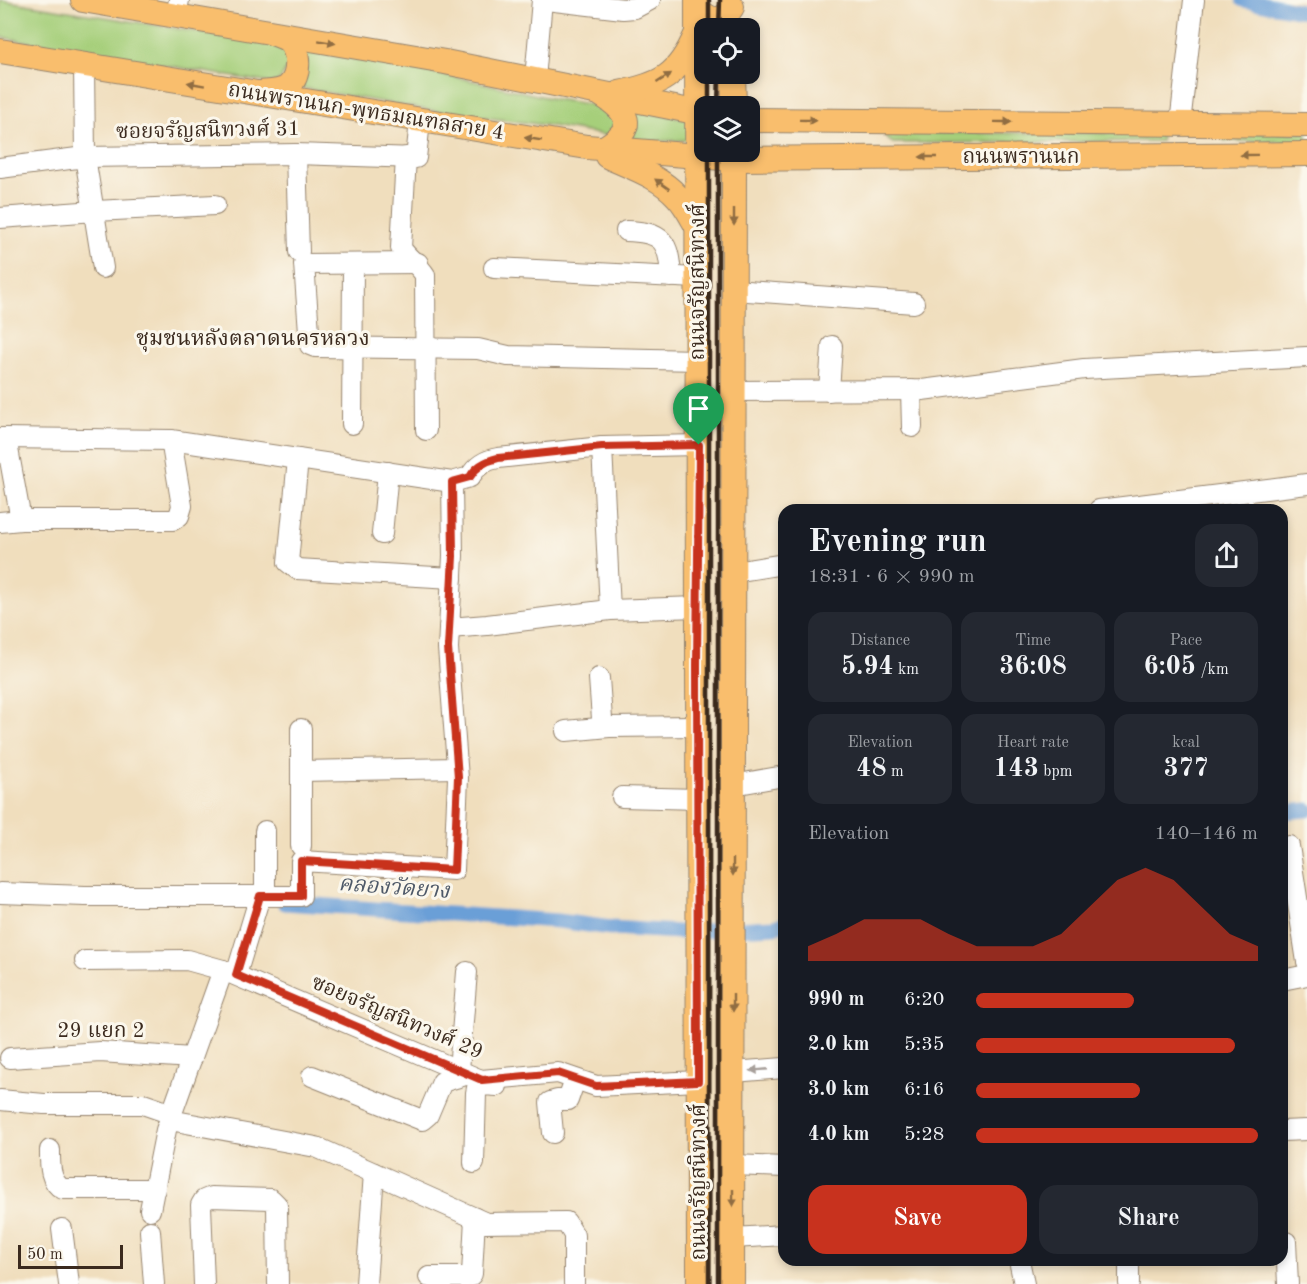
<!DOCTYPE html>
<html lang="en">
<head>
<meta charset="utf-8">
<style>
  :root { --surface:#171b24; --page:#242831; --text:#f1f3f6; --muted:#9ea1a6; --accent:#c8321e }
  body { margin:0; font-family:"Old Standard TT","Noto Serif Thai",serif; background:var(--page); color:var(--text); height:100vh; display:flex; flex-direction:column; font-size:22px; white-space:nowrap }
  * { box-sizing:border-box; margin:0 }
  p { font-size:20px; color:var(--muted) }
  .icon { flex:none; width:33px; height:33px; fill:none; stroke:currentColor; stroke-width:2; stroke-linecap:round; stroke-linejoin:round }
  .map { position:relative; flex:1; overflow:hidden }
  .details { position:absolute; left:778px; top:504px; width:510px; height:762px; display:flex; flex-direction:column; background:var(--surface); border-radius:18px; box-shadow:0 3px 9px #0003 }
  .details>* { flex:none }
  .tools { position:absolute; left:694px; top:18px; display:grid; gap:12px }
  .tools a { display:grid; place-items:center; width:66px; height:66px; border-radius:12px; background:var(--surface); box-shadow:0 3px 9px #0003; font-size:30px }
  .scale { position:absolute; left:18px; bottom:15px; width:105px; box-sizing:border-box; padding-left:6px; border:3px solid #3b2a1e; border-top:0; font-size:16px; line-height:21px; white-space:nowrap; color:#3b2a1e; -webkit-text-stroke:4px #fbf7ec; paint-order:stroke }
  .pin { position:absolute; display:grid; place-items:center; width:51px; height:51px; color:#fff; margin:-62px -26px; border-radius:50% 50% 50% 0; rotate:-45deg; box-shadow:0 0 6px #0007 }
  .pin .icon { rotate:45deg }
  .round { display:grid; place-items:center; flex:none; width:63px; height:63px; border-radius:18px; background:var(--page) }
  .head { display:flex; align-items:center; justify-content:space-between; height:102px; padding:0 30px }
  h1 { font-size:33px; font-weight:700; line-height:45px }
  .stats { display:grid; grid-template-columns:repeat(3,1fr); gap:9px; height:102px; padding:6px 30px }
  .stats div { display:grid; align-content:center; border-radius:15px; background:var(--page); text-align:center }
  .stats b { font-size:26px; font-weight:700 }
  .stats small { font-size:16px; font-weight:400 }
  .stats p { font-size:16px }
  .chart { height:168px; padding:12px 30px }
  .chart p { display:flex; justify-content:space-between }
  .chart svg { width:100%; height:108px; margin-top:6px; fill:var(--accent); opacity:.7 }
  .action { display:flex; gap:12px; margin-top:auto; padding:12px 30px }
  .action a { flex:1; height:69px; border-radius:18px; background:var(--accent); color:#fff; font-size:24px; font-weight:700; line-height:69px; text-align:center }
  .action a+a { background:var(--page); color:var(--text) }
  ul { padding:0 30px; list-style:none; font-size:20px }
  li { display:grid; grid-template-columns:96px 72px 1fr; align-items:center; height:45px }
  li i { height:15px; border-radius:8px; background:var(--accent) }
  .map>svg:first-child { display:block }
</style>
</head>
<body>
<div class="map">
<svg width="1307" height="1284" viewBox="0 0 1307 1284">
  <rect width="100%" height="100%" fill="#fbf7ec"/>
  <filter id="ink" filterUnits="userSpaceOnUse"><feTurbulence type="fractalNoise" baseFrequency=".0167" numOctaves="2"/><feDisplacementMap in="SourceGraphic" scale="12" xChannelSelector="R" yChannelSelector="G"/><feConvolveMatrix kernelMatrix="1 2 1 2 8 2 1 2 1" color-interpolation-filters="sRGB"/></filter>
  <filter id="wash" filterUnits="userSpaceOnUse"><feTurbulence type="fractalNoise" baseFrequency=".008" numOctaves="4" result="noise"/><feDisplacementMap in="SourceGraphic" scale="24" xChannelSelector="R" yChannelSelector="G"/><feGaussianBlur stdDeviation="1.35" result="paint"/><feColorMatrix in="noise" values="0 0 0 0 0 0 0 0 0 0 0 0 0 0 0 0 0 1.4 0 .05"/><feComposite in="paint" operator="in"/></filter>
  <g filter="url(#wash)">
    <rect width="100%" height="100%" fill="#f0debd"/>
    <g fill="#a6cf7a" stroke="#707c4c" stroke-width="1.5">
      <path d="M 0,0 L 277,45 L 284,48 L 289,63 L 280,80 L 270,83 L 0,37 Z"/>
      <path d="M 304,50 L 446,75 L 554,99 L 600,106 L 618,119 L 609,136 L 553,126 L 429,110 L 296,87 Z"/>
      <path d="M 632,111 L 684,118 L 691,123 L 689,140 L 632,142 Z"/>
      <path d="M 1227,132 L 1307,133 L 1307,142 L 1224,141 L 1224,136 Z"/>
      <path d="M 884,133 L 1157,133 L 1161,136 L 1161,141 L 893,143 L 887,139 Z"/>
    </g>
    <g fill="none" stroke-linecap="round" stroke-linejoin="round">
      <g stroke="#6a9fd7" stroke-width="15">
        <path d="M 1243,0 L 1307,12"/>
        <path d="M 1282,812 L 1307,810"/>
        <path d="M 285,903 L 558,921 L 611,928 L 679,932 L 774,927 L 784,924"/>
      </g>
    </g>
  </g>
  <g filter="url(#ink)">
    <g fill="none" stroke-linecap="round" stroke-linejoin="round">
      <defs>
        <g id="minor">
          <path d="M 546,0 L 623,9 L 635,8 L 650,0"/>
          <path d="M 176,16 L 179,0"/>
          <path d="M 84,65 L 85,157 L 103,268"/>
          <path d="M 535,79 L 542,0"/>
          <path d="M 1180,124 L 1194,0"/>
          <path d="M 296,154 L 299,252"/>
          <path d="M 406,157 L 401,248 C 408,259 418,264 425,275 L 426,430"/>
          <path d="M 0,168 L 85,157 L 296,154 L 416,158 L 420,121"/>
          <path d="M 0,218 L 95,211 L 215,205"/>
          <path d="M 626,231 C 663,232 669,241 671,277"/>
          <path d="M 418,263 L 304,264 L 310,345 L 315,347 L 478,349 L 508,356 L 699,360"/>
          <path d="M 494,268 L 697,278"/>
          <path d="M 734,290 L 914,303"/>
          <path d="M 911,390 L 912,427"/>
          <path d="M 734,391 L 922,390 L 1084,369 L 1307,357"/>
          <path d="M 829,391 L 832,346"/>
          <path d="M 352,424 L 353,264"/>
          <path d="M 0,438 L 171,440 L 452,482 L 470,477 C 476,466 485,460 498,458 L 602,447 L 699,445"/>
          <path d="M 6,438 L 21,520"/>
          <path d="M 602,447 L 610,610"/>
          <path d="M 298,459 L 288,562 L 297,569 L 452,578"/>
          <path d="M 1099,510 L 1307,484"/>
          <path d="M 0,522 L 21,520 L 173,520 L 179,516 L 182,506 L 171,440"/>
          <path d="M 382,534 L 388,472"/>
          <path d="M 734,572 L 784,564"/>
          <path d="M 449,628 L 487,625 L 610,610 L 697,607"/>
          <path d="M 599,678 L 602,719 L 604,724 L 609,727 L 697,726"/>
          <path d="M 566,731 L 609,727"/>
          <path d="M 301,771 L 457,768"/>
          <path d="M 733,785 L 784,776"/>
          <path d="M 622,797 L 698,799"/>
          <path d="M 265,831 L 265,896 L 301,896 L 301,861 L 454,870 L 458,778 L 448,648 L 453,556 L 452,482"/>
          <path d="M 301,846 L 301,729"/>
          <path d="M 1289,846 L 1307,962"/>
          <path d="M 0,893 L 85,896 L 265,896"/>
          <path d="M 85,961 L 187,960 L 223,970 L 481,1080 L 558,1073 L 596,1086 L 698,1081"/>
          <path d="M 236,975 L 260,896"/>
          <path d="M 1282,980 L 1307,975"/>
          <path d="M 10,1058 L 100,1052 L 192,1058"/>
          <path d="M 459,1070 L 467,972"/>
          <path d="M 733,1072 L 784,1068"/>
          <path d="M 312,1076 L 422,1120 L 428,1115 L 442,1082 L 466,1075"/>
          <path d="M 0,1100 L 44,1104 L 143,1104 L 172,1114"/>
          <path d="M 170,1120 L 316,1147 L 486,1223 L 566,1222 L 574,1235 L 574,1284"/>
          <path d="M 1282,1131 L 1307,1130"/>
          <path d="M 553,1133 L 550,1102 L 557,1100 L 568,1100 L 575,1080"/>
          <path d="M 50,1150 C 50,1163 49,1182 63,1189 L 155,1189"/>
          <path d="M 474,1163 L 476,1093 L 477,1088 L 483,1085 L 497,1086"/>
          <path d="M 733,1165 L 784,1167"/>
          <path d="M 150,1210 L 166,1130 L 223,970"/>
          <path d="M 62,1229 L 69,1284"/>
          <path d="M 150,1231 L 154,1284"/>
          <path d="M 733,1238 L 784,1235"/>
          <path d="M 1286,1242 L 1288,1284"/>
          <path d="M 1019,1260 L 1024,1284"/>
          <path d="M 1129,1260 L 1129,1284"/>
          <path d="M 429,1277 L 469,1277 L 472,1274 L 475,1218"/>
          <path d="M 204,1284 L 201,1205 L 204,1200 L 211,1197 L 271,1199 L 277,1205 L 278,1284"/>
          <path d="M 366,1284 L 374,1173"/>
        </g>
        <g id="major">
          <path d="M 83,0 L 445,62 L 705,114"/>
          <path d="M 697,0 L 699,1284"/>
          <path d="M 697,7 C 705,17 713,22 725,17 L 732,7"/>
          <path d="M 0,51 L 587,147 L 734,159 L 1307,154"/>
          <path d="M 733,74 L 734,106"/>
          <path d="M 261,93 C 269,92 282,92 289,86 C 300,75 300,52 289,41 C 285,37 277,35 272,33"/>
          <path d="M 619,93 C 661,85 678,76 696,35"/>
          <path d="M 602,95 C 632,114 636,130 602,149"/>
          <path d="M 750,120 L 1307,125"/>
          <path d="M 607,156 C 630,167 659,176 677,196 C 686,205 692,218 698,228"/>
          <path d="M 732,1284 L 734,152"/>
        </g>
      </defs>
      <use href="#minor" stroke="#96846e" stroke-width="22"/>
      <use href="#major" stroke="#96846e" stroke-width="26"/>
      <use href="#minor" stroke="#fff" stroke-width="20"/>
      <use href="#major" stroke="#f9be6d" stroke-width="24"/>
      <g stroke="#3b2a1e" stroke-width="4.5">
        <path d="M 709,28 L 709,0"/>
        <path d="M 719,28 L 720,0"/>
        <path d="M 709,106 L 709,74"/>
        <path d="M 718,106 L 719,74"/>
        <path d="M 709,1284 L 709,152"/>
        <path d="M 718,1284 L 718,152"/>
      </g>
    </g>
    <defs><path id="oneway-solid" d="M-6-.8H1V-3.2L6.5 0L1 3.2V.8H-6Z" transform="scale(1.5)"/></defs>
    <g fill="#906d42">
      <use href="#oneway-solid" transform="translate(327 42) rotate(10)"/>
      <use href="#oneway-solid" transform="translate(664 78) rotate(-33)"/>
      <use href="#oneway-solid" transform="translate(196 84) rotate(-170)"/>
      <use href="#oneway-solid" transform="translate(808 120) rotate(1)"/>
      <use href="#oneway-solid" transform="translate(1003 122) rotate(1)"/>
      <use href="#oneway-solid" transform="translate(533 139) rotate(-171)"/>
      <use href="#oneway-solid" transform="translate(1249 155) rotate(179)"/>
      <use href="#oneway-solid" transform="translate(928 157) rotate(180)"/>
      <use href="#oneway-solid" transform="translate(662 184) rotate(-145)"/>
      <use href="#oneway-solid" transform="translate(734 217) rotate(90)"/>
      <use href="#oneway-solid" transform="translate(733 867) rotate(90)"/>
      <use href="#oneway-solid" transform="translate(733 1003) rotate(90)"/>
      <use href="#oneway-solid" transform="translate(733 1198) rotate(90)"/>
    </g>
    <use fill="#a79f9a" href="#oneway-solid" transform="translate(759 1070) rotate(175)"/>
  </g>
  <g fill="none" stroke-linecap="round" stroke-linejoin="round" filter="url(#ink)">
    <defs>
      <path id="route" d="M 699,445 L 697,666 L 698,1081 L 596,1086 L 558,1073 L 482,1080 L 236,975 L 260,896 L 301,896 L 301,861 L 454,870 L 458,777 L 448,648 L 453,556 L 452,482 L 470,477 C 476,466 485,461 498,458 L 602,447 Z"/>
    </defs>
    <use href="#route" stroke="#fff" stroke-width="12"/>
    <use href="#route" stroke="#c8321e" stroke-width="8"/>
  </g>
  <g text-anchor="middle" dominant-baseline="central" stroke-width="6" stroke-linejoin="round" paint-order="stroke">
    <g font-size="21" fill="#3b2a1e" stroke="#fbf7ec">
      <text transform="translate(366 112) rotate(9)">ถนนพรานนก-พุทธมณฑลสาย 4</text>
      <text transform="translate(208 131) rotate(-1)">ซอยจรัญสนิทวงศ์ 31</text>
      <text x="1021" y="157">ถนนพรานนก</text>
      <text transform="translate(698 282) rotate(-90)">ถนนจรัญสนิทวงศ์</text>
      <text transform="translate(397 1018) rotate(23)">ซอยจรัญสนิทวงศ์ 29</text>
      <text x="101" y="1031">29 แยก 2</text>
      <text transform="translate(699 1182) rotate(-90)">ถนนจรัญสนิทวงศ์</text>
    </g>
    <g font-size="22" fill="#3b2a1e" stroke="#fbf7ec">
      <text x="253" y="339">ชุมชนหลังตลาดนครหลวง</text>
    </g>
    <g font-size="22" font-style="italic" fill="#4e5968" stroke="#fbf7ec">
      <text transform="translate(394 888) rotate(4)">คลองวัดยาง</text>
    </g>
  </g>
</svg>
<div class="tools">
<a><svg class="icon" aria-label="locate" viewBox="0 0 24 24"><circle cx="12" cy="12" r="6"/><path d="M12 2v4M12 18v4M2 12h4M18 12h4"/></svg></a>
<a><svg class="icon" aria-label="layers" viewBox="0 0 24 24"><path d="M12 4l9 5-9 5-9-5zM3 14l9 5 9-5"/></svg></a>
</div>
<div class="scale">50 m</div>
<div class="pin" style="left:699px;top:445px;background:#1e9e55"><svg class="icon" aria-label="arrive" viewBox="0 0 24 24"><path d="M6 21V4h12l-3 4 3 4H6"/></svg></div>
<section class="details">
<div class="head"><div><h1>Evening run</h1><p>18:31 · 6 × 990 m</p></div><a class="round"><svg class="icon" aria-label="share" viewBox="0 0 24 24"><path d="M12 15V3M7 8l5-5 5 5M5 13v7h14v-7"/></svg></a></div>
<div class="stats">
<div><p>Distance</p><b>5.94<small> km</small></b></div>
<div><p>Time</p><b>36:08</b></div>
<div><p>Pace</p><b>6:05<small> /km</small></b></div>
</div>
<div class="stats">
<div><p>Elevation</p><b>48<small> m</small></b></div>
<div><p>Heart rate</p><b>143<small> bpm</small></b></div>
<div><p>kcal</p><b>377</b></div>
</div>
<div class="chart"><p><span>Elevation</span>140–146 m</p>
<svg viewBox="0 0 160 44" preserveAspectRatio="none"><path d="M0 44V38L10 33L20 27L30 27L40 27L50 33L60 38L70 38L80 38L90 33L100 22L110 11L120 6L130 11L140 22L150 33L160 38V44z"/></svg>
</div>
<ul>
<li><b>990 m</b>6:20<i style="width:56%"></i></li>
<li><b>2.0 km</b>5:35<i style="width:92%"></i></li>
<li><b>3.0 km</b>6:16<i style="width:58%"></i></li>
<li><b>4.0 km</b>5:28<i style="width:100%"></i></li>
</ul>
<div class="action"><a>Save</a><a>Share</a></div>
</section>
</div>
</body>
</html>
